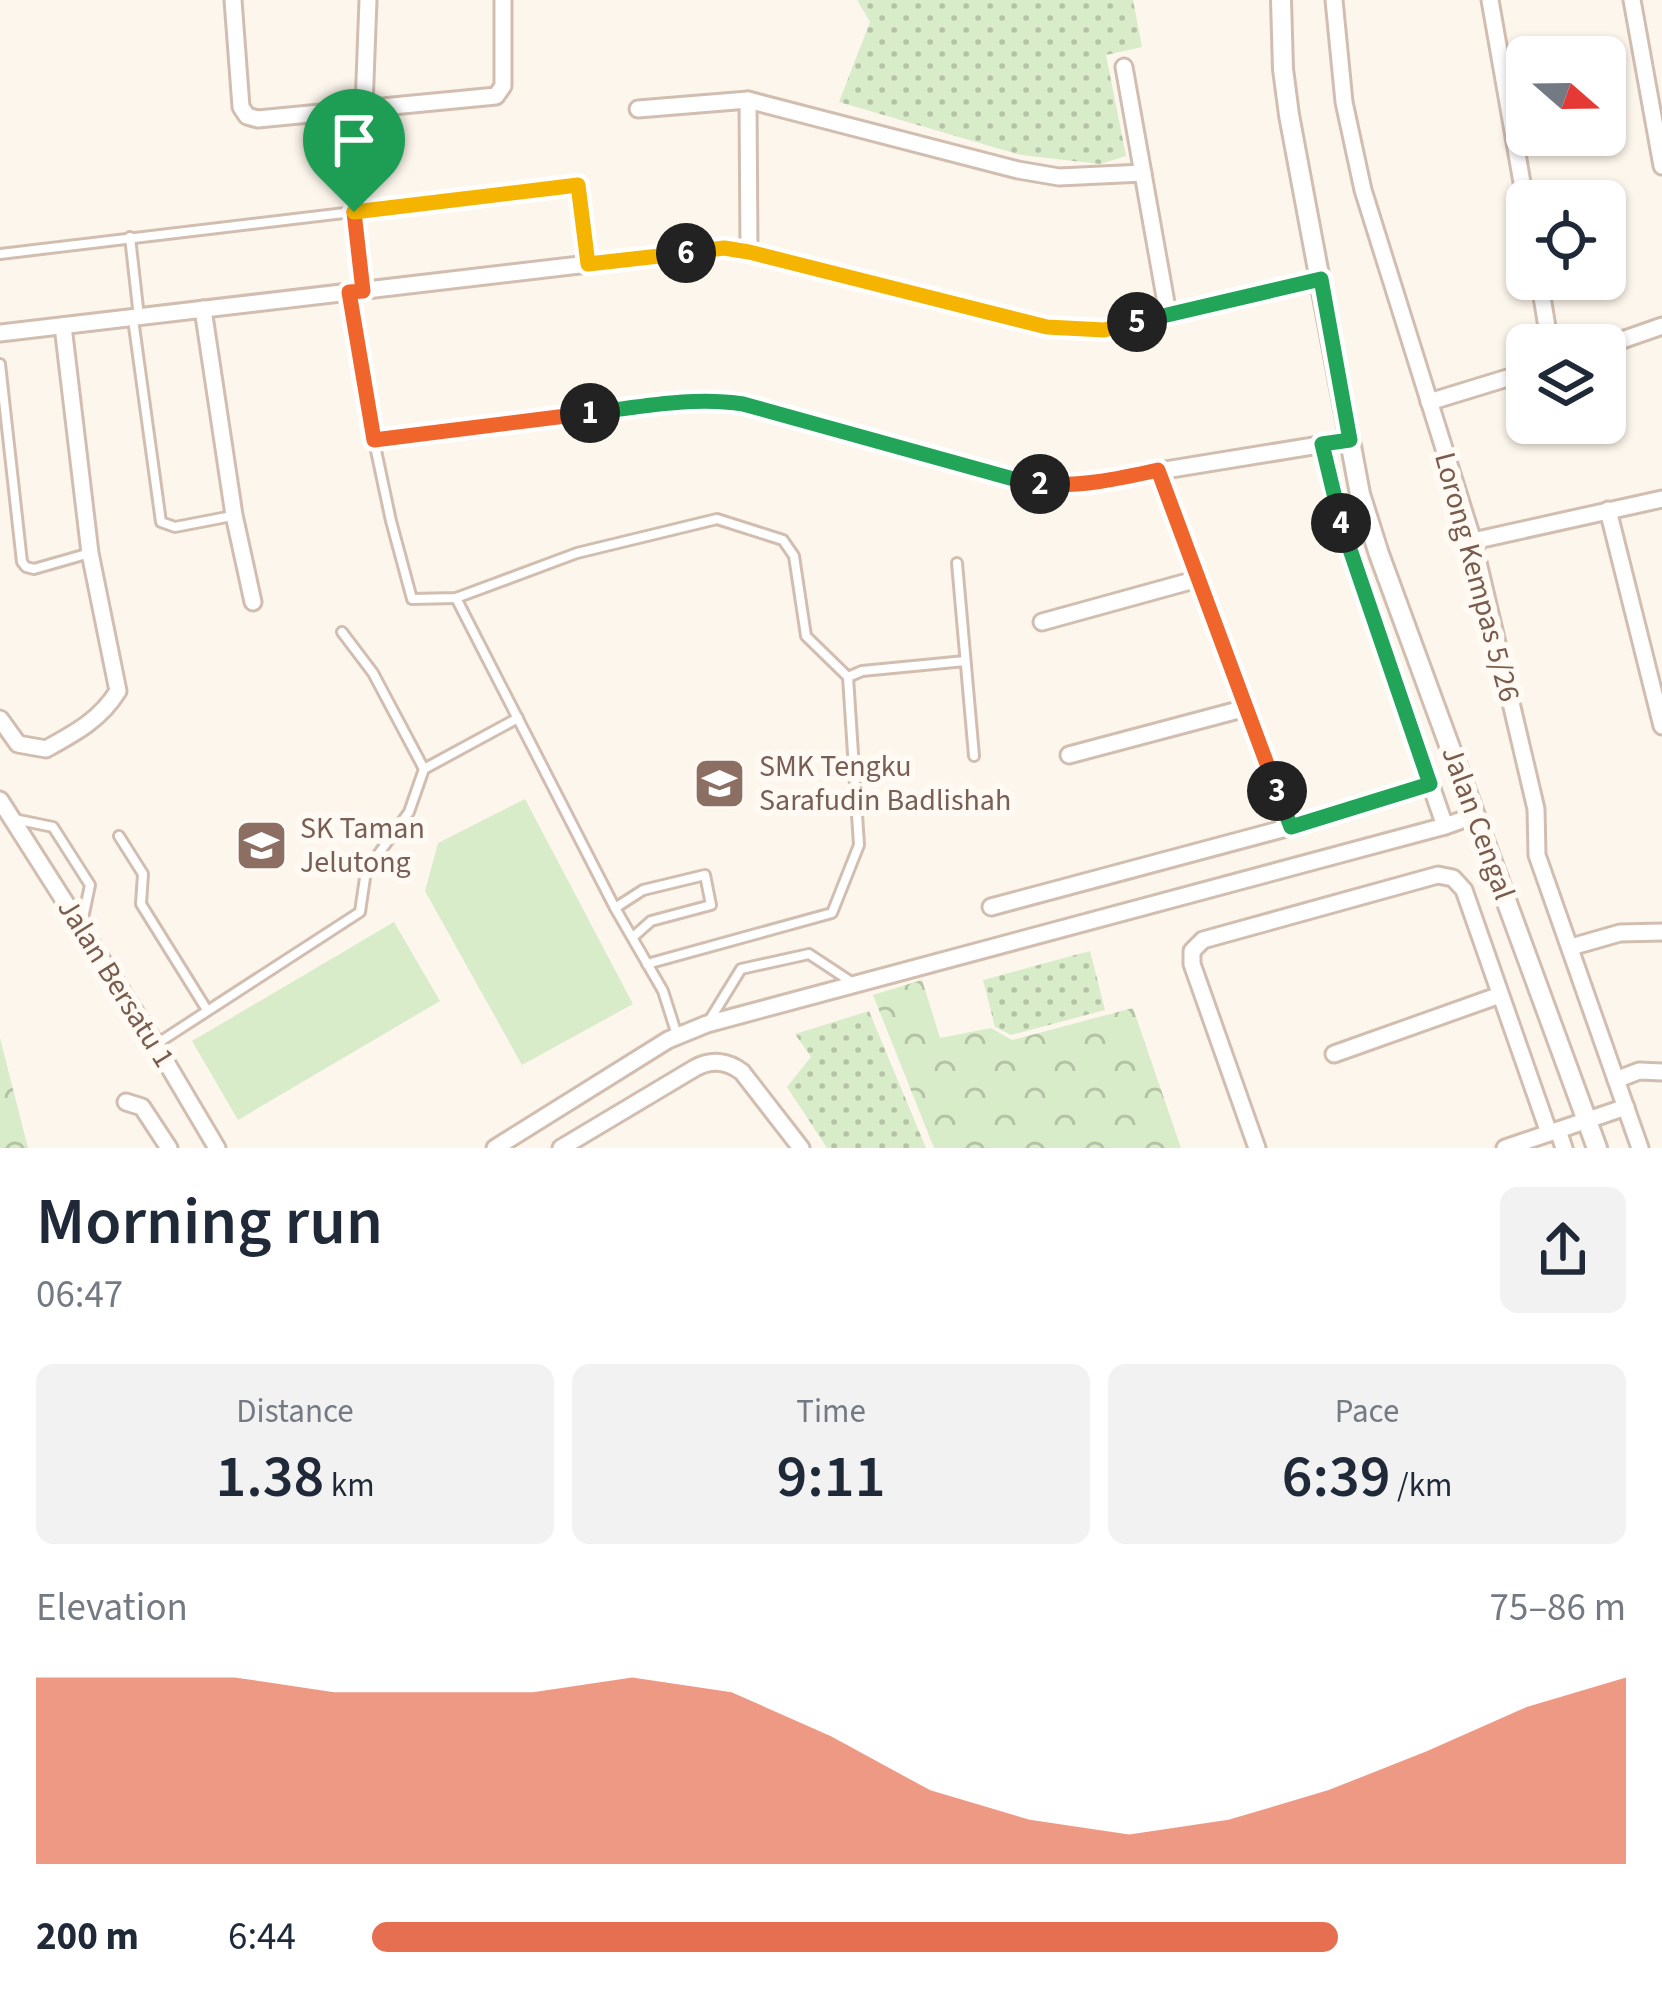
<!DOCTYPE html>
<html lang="en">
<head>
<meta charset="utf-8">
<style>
  :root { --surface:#fff; --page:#f2f2f3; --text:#1f2937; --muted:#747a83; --accent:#e76f51 }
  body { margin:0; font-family:"Source Sans 3",sans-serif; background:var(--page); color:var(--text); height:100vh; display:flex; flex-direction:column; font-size:45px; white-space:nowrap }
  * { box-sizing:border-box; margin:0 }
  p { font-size:39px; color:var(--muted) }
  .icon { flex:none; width:66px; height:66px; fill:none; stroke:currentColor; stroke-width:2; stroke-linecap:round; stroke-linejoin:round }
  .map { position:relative; height:1148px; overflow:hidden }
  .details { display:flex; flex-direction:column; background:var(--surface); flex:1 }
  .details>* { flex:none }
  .needle { width:78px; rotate:110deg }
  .buttons { position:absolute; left:1506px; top:36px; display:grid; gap:24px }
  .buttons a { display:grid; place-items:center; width:120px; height:120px; border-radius:18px; background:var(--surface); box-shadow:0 3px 9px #0004; font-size:60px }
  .pin { position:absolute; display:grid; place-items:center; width:102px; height:102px; color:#fff; margin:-123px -51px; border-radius:50% 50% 50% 0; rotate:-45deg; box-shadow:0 0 12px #0007 }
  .pin .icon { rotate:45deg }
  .km { position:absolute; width:60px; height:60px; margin:-30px; border-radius:50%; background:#222; color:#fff; font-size:33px; line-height:60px; text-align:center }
  .round { display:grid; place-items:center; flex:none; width:126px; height:126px; border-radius:18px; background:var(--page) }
  .headline { display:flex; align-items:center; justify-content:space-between; height:204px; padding:0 36px }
  h1 { font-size:66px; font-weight:600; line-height:90px }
  .stats { display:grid; grid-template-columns:repeat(3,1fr); gap:18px; height:204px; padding:12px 36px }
  .stats div { display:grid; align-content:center; border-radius:18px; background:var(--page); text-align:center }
  .stats b { font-size:60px; font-weight:600 }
  .stats small { font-size:33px; font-weight:400 }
  .stats p { font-size:33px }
  .chart { height:336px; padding:24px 36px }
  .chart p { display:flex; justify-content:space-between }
  .chart svg { width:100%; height:216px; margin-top:12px; fill:var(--accent); opacity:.7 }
  ul { padding:0 36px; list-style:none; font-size:39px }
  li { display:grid; grid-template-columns:192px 144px 1fr; align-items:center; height:90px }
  li i { height:30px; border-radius:15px; background:var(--accent) }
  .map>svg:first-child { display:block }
</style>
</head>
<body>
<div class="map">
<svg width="1662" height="1148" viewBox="0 0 1662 1148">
  <defs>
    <pattern id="forest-crowns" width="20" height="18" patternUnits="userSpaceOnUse" patternTransform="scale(3)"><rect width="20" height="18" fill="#d8ecc9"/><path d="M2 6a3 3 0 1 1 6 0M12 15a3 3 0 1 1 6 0" fill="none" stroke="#b4c2a5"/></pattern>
    <pattern id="park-dots" width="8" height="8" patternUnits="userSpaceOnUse" patternTransform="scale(3)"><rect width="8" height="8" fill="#d8ecc9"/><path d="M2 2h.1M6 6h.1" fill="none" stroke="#b4c2a5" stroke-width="1.8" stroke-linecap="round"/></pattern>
  </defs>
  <rect width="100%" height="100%" fill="#fdf6ec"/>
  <g fill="#d8ecc9">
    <path d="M 525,799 L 633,1004 L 522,1065 L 425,891 L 438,843 Z"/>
    <path d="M 394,922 L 440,1001 L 238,1120 L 192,1041 Z"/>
  </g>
  <g fill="url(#forest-crowns)">
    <path d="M 922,980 L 940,1038 L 991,1028 L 1012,1040 L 1133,1008 L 1181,1148 L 934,1148 L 873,995 Z"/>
    <path d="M 0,1038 L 28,1148 L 0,1148 Z"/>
  </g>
  <g fill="url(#park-dots)">
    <path d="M 857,0 L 1133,0 L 1142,47 L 1106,55 L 1126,156 L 1100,164 L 1021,155 L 839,102 L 870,22 Z"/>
    <path d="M 1090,951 L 1105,1010 L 1011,1035 L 995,1027 L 983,980 Z"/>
    <path d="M 869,1011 L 926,1148 L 827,1148 L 787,1087 L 811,1057 L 795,1034 Z"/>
  </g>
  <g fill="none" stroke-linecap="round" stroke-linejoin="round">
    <defs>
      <g id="service">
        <path d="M 354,211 L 363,291"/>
        <path d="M 130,237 L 139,317"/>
        <path d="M 0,254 L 579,185 L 588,263"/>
        <path d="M 133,319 L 161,522 L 175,527 L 232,516"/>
        <path d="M 0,364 L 22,562 L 26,567 L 34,569 L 90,553"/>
        <path d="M 374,441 L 391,521 L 412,599 L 456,598 L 577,553 L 717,519 L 783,540 L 794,556 L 806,636 L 848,677 L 859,845 L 832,913 L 647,964"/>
        <path d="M 957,563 L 974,756"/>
        <path d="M 456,598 L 615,908 L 663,991 L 677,1035"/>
        <path d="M 342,632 L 373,673 L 424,769"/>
        <path d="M 848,677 L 862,671 L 965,661"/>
        <path d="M 14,819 L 53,827 L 90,885 L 82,923"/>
        <path d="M 119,836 L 143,874 L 141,904 L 207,1010"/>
        <path d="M 615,908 L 643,890 L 705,875 L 711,905 L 651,921 L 633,937"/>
        <path d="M 709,1021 L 741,969 L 809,954 L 853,983"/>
        <path d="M 158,1043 L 360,912 L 366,871 L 409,812 L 424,769 L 518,718"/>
      </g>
      <g id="minor">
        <path d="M 233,0 L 241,107 L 247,116 L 258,119 L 496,96 L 503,86 L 503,0"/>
        <path d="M 1334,0 L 1344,102 L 1363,190 L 1473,541 L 1536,809 L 1537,855 L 1640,1148"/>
        <path d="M 1490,0 L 1527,211"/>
        <path d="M 1632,0 L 1662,166"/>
        <path d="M 1124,67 L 1168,314"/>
        <path d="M 748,100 L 749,252"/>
        <path d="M 364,107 L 368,0"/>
        <path d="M 638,109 L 748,100 L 1018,170 L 1059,177 L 1143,173"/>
        <path d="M 1539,279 L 1550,345"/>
        <path d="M 349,292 L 374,440 L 683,402 L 720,401 L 743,404 L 1028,483 L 1067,486 L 1350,440"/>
        <path d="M 203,309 L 234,515 L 253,602"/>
        <path d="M 0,333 L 724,248 L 749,252 L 1047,327 L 1104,330 L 1320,279"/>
        <path d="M 1605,346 L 1662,326"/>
        <path d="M 1429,402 L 1527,372"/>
        <path d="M 1322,444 L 1332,492 L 1349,549 L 1445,826"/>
        <path d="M 1158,470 L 1290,827"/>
        <path d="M 1608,510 L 1662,726"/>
        <path d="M 1473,541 L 1662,499"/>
        <path d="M 1042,622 L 1198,579"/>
        <path d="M 0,719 L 18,744 L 46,749 C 75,733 100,720 118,691 L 90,553 L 63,326"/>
        <path d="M 1069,755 L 1246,708"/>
        <path d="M 0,800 L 156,1045 L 217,1148"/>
        <path d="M 991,907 L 1290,827 L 1430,785"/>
        <path d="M 1571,947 L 1620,933 L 1662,932"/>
        <path d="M 1334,1054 L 1500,995"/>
        <path d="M 1616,1080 L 1639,1071 L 1662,1072"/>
        <path d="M 126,1102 L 142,1107 L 169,1148"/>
        <path d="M 1558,1130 L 1564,1148"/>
        <path d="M 495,1148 L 668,1040 L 707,1024 L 1445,826 L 1476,815"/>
        <path d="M 561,1148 L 695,1068 C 711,1059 728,1061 742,1072 L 801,1148"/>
        <path d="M 1257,1148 L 1192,964 L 1192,951 L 1203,940 L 1438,875 L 1453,878 L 1464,890 L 1549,1133"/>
        <path d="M 1505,1148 L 1626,1107"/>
      </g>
      <path id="tertiary" d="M 1281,0 L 1283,69 L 1289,115 L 1360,494 L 1379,554 L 1597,1148"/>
    </defs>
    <use href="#service" stroke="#d1beb0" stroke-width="14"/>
    <use href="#minor" stroke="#d1beb0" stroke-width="21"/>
    <use href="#tertiary" stroke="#d1beb0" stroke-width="24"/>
    <use href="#service" stroke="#fff" stroke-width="8"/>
    <use href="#minor" stroke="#fff" stroke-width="15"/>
    <use href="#tertiary" stroke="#fff" stroke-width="18"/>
  </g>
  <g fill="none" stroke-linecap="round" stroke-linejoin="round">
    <defs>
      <path id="split-1" d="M 354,212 L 363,291 L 349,292 L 374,440 L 590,413"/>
      <path id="split-2" d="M 590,413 C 641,407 692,396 743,404 L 1028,483 L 1040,484"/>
      <path id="split-3" d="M 1040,484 C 1081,487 1118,479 1158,470 L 1277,791"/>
      <path id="split-4" d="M 1277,791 L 1291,827 L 1430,784 L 1341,523"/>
      <path id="split-5" d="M 1137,322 L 1321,279 L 1350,440 L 1322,444 L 1341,523"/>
      <path id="split-6" d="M 686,253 L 724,248 L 749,252 L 1047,327 L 1104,330 L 1137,322"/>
      <path id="split-7" d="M 354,212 L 578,185 L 588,264 L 686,253"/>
    </defs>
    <use href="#split-1" stroke="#fff" stroke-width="24"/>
    <use href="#split-2" stroke="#fff" stroke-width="24"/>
    <use href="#split-3" stroke="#fff" stroke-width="24"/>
    <use href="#split-4" stroke="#fff" stroke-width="24"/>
    <use href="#split-5" stroke="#fff" stroke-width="24"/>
    <use href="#split-6" stroke="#fff" stroke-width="24"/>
    <use href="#split-7" stroke="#fff" stroke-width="24"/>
    <use href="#split-1" stroke="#f0652b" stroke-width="15"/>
    <use href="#split-2" stroke="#22a559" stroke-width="15"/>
    <use href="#split-3" stroke="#f0652b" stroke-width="15"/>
    <use href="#split-4" stroke="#22a559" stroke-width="15"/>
    <use href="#split-5" stroke="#22a559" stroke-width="15"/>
    <use href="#split-6" stroke="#f5b400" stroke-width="15"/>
    <use href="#split-7" stroke="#f5b400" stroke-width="15"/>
  </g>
  <defs>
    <symbol id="school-square" viewBox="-11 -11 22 22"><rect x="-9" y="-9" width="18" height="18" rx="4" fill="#8d6e63" stroke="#fffaf3"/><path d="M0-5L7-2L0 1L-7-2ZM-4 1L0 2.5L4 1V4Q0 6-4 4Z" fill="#fff"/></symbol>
  </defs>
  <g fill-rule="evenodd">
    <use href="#school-square" x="690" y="754" width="59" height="59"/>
    <use href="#school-square" x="232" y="816" width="59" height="59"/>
  </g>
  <g text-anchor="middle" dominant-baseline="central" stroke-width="12" stroke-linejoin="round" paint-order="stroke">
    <g font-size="30" fill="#7a5c4d" stroke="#fffaf3">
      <text transform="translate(1477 577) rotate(75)">Lorong Kempas 5/26</text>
      <text transform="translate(1478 823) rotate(70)">Jalan Cengal</text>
      <text transform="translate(116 983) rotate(58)">Jalan Bersatu 1</text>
    </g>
    <g font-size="30" fill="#785e54" stroke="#fffaf3" text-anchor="start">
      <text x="759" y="766">SMK Tengku<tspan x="759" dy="34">Sarafudin Badlishah</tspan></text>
      <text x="300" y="828">SK Taman<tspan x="300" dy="34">Jelutong</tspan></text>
    </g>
  </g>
</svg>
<div class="buttons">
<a><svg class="needle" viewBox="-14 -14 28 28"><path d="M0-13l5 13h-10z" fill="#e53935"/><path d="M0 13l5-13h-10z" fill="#747a83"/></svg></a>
<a><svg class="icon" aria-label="locate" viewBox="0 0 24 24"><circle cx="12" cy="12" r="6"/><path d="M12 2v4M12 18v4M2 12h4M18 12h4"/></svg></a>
<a><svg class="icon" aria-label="layers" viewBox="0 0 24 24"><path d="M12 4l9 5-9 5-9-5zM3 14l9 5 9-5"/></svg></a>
</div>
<div class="pin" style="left:354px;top:212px;background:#1e9e55"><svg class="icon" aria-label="arrive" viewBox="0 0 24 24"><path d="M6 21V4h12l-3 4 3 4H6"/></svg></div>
<b class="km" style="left:590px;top:413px">1</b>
<b class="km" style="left:1040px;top:484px">2</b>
<b class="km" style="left:1277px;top:791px">3</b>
<b class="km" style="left:1341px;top:523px">4</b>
<b class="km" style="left:1137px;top:322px">5</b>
<b class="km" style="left:686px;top:253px">6</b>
</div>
<section class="details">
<div class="headline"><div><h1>Morning run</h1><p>06:47</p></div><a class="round"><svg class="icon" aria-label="share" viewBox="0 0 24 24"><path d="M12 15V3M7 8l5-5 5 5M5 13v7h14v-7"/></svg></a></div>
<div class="stats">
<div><p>Distance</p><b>1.38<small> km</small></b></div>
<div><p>Time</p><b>9:11</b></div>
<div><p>Pace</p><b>6:39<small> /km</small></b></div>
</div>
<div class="chart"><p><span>Elevation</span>75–86 m</p>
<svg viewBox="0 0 160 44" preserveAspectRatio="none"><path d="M0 44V6L10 6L20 6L30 9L40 9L50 9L60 6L70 9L80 18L90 29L100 35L110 38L120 35L130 29L140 21L150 12L160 6V44z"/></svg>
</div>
<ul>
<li><b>200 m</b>6:44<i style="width:77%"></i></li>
</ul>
</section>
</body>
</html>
